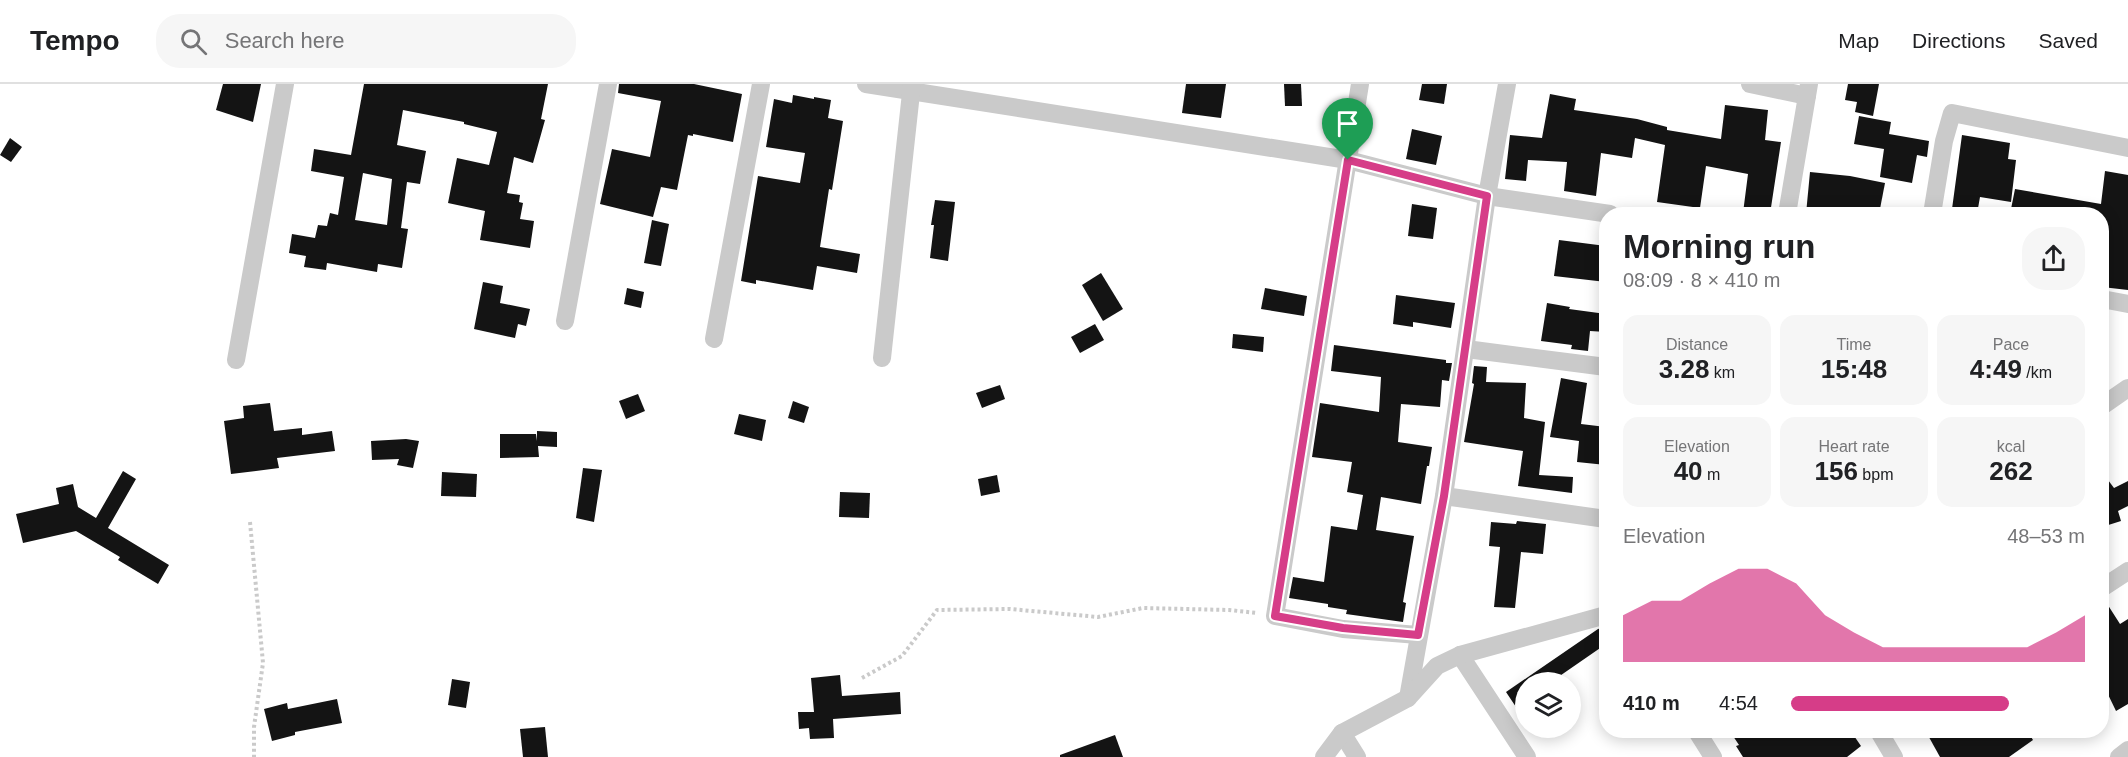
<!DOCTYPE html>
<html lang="en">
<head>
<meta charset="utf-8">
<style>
  :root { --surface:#fff; --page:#f6f6f6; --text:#202124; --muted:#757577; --line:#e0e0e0; --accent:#d63d88 }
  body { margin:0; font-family:Arial,sans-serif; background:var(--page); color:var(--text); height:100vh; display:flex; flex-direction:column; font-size:22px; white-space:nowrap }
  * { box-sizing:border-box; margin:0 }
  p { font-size:20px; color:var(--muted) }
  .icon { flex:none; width:33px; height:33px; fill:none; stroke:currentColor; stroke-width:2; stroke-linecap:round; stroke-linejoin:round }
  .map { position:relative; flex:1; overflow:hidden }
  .drawer { position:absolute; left:1599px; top:123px; width:510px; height:531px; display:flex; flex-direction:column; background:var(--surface); border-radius:24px; box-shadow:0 3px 15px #0003 }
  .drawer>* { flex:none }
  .tools { position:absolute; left:1515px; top:588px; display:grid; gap:12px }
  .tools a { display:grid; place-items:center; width:66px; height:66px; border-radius:50%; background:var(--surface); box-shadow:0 3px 15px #0003; font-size:30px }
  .pin { position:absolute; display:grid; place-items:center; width:51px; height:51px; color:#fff; margin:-62px -26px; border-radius:50% 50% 50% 0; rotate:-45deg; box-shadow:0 0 6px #0007 }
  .pin .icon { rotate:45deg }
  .round { display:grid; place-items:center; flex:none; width:63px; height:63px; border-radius:24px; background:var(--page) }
  .headline { display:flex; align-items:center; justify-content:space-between; height:102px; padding:0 24px }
  h1 { font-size:33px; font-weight:800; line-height:45px }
  .figures { display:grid; grid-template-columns:repeat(3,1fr); gap:9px; height:102px; padding:6px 24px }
  .figures div { display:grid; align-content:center; border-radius:15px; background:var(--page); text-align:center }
  .figures b { font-size:26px; font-weight:800 }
  .figures small { font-size:16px; font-weight:400 }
  .figures p { font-size:16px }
  .chart { height:168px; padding:12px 24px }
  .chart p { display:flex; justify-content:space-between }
  .chart svg { width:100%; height:108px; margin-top:6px; fill:var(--accent); opacity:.7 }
  ul { padding:0 24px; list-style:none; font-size:20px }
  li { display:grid; grid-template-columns:96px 72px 1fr; align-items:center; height:45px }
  li i { height:15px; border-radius:8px; background:var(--accent) }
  header { display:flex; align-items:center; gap:36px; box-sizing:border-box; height:84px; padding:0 30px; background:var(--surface); border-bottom:2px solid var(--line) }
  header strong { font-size:28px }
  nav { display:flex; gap:33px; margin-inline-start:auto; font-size:21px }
  .search { width:420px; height:54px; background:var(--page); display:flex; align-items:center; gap:15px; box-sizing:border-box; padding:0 21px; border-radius:24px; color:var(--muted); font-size:22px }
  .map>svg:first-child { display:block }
</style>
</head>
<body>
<header>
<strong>Tempo</strong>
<div class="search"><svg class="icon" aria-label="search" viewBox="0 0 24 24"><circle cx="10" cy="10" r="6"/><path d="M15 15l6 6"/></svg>Search here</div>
<nav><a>Map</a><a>Directions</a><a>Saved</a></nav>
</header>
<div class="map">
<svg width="2128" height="673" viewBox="0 0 2128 673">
  <rect width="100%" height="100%" fill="#fff"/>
  <g fill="#141414" fill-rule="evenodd">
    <path d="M 223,0 L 261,0 L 253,38 L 216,26 Z"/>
    <path d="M 364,0 L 548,0 L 541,35 L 545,36 L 533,79 L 514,73 L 507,109 L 520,111 L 519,118 L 523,119 L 520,135 L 534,137 L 530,164 L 480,156 L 485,127 L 448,119 L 457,74 L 489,81 L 497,48 L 464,40 L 464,38 L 403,26 L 397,61 L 426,67 L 420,100 L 407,98 L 401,144 L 408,145 L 402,184 L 378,180 L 377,188 L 327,179 L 326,186 L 304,183 L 306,172 L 289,169 L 292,150 L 315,154 L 318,141 L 327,142 L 330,129 L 338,131 L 344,93 L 311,87 L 314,65 L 351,71 ZM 363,89 L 392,95 L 387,141 L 355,136 Z"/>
    <path d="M 619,0 L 694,0 L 742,10 L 733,58 L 693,50 L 693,52 L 688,51 L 677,106 L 661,103 L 653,133 L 600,120 L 612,65 L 650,73 L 661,17 L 618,9 Z"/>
    <path d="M 1186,0 L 1226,0 L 1221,34 L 1182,29 Z"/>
    <path d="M 1284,0 L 1301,0 L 1302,22 L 1285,22 Z"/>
    <path d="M 1422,0 L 1447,0 L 1444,20 L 1419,16 Z"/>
    <path d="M 1848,0 L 1879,0 L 1873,32 L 1855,28 L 1857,18 L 1845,16 Z"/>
    <path d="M 1550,10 L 1576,15 L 1574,26 L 1637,35 L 1667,43 L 1667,46 L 1721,55 L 1725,21 L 1768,26 L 1765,56 L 1781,58 L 1770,130 L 1743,129 L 1748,90 L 1706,82 L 1700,124 L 1657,118 L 1665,61 L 1635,54 L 1632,74 L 1601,69 L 1596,112 L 1564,107 L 1567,78 L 1528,76 L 1526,97 L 1505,95 L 1510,51 L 1542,54 Z"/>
    <path d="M 793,11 L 814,15 L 814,13 L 831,16 L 828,34 L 843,37 L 832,106 L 829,105 L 820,163 L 860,170 L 857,189 L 817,182 L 813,206 L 756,196 L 756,200 L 741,197 L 758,92 L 800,99 L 805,69 L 766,63 L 774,15 L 792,19 Z"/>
    <path d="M 1859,32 L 1891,38 L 1889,50 L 1929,57 L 1927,73 L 1917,71 L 1912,99 L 1880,93 L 1884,65 L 1854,60 Z"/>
    <path d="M 1412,45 L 1442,52 L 1436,81 L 1406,75 Z"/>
    <path d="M 1962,51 L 2010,59 L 2008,75 L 2016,76 L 2011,118 L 1980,113 L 1977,130 L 1961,130 L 1962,127 L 1952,125 Z"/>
    <path d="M 10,54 L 22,63 L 11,78 L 0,71 Z"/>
    <path d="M 2105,87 L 2128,91 L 2128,206 L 2102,203 L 2105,157 L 2102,156 L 2102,130 L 2010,130 L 2015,105 L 2101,120 Z"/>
    <path d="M 1810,88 L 1850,92 L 1885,99 L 1879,130 L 1806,130 Z"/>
    <path d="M 935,116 L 955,118 L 948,177 L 930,174 L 934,141 L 931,141 Z"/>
    <path d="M 1412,120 L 1437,124 L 1433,155 L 1408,152 Z"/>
    <path d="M 652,136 L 669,140 L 661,182 L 644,179 Z"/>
    <path d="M 1559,156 L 1606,162 L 1606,198 L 1554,192 Z"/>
    <path d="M 1101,189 L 1123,225 L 1103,237 L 1082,201 Z"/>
    <path d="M 483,198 L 503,202 L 500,219 L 530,225 L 526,242 L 518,240 L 515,254 L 474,245 Z"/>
    <path d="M 627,204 L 644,208 L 641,224 L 624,220 Z"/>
    <path d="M 1265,204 L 1307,212 L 1304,232 L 1261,225 Z"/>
    <path d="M 1396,211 L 1455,219 L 1451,244 L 1413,238 L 1413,243 L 1393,240 Z"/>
    <path d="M 1547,219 L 1570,223 L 1569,225 L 1606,230 L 1606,248 L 1590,247 L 1588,267 L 1571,265 L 1572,261 L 1541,257 Z"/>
    <path d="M 1095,240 L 1104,256 L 1080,269 L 1071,253 Z"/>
    <path d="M 1233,250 L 1264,253 L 1263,268 L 1232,264 Z"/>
    <path d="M 1334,261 L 1446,276 L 1446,279 L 1452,279 L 1449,297 L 1442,296 L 1440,323 L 1401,320 L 1398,358 L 1432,363 L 1429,382 L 1427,382 L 1421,420 L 1381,413 L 1376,446 L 1414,452 L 1403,518 L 1406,519 L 1403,538 L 1346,530 L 1347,526 L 1328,523 L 1328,520 L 1289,514 L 1293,493 L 1324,498 L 1331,442 L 1357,446 L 1363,411 L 1347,408 L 1352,378 L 1312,373 L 1320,319 L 1379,328 L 1381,293 L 1331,287 Z"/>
    <path d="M 1474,282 L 1487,283 L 1486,298 L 1526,299 L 1524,334 L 1545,338 L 1539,391 L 1573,393 L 1572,409 L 1518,402 L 1523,367 L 1464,358 L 1474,300 L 1472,299 Z"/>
    <path d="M 1561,294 L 1587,299 L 1581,340 L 1606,343 L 1606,381 L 1577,378 L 1579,357 L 1550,353 Z"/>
    <path d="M 1000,301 L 1005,315 L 982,324 L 976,309 Z"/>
    <path d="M 638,310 L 645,327 L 626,335 L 619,317 Z"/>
    <path d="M 793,317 L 809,323 L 804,339 L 788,334 Z"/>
    <path d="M 270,319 L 274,347 L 302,344 L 302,351 L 332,347 L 335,367 L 277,374 L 279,384 L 231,390 L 224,337 L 244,334 L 243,322 Z"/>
    <path d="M 739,330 L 766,336 L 762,357 L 734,350 Z"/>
    <path d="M 537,347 L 557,348 L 557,363 L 538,362 L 539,373 L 500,374 L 500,350 L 536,350 L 537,357 Z"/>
    <path d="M 406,355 L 419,357 L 413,384 L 397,381 L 399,375 L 372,376 L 371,357 Z"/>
    <path d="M 583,384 L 602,386 L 594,438 L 576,434 Z"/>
    <path d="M 123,387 L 136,395 L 108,444 L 169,481 L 158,500 L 118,476 L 120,473 L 76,447 L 23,459 L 16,430 L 59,420 L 56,404 L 73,400 L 78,423 L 96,434 Z"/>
    <path d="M 442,388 L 477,390 L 476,413 L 441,412 Z"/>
    <path d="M 2102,388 L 2114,404 L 2128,397 L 2128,422 L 2118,427 L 2121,437 L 2102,443 Z"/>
    <path d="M 997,391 L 1000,408 L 981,412 L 978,395 Z"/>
    <path d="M 840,408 L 870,409 L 869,434 L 839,433 Z"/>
    <path d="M 1517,437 L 1546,440 L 1543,470 L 1521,468 L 1515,524 L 1494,523 L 1500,463 L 1489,462 L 1491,438 L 1516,440 Z"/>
    <path d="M 2102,515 L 2104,515 L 2120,540 L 2128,535 L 2128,620 L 2116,627 L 2102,598 Z"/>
    <path d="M 1606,543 L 1606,560 L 1551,598 L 1526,598 L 1526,616 L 1516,623 L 1506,608 L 1598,545 Z"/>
    <path d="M 840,591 L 842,612 L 900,608 L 901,630 L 833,635 L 834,654 L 810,655 L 809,644 L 799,645 L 798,628 L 814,628 L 811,594 Z"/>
    <path d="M 452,595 L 470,598 L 466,624 L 448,621 Z"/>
    <path d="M 337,615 L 342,639 L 295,648 L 295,651 L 272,657 L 264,625 L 287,619 L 288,625 Z"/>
    <path d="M 545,643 L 548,673 L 523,673 L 520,645 Z"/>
    <path d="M 1729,646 L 1850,646 L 1861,662 L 1847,673 L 1743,673 L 1736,662 L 1739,661 Z"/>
    <path d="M 1925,646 L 2027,646 L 2033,656 L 2009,673 L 1940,673 Z"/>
    <path d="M 1115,651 L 1123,673 L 1060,673 L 1060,671 Z"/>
  </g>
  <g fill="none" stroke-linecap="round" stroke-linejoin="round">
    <g stroke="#cacaca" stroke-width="4" stroke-dasharray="3 3" stroke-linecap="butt">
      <path d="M 250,438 L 263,579 L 254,643 L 254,673"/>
      <path d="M 862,594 L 902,572 L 937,526 L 1010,525 L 1098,533 L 1143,524 L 1229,526 L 1257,529"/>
    </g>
    <g stroke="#cacaca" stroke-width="18">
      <path d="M 866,0 L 1348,76 L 1487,112 L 1610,130"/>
      <path d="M 1360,0 L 1275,532 L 1343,545 L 1418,551"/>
      <path d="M 1750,0 L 1807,12"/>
      <path d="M 1787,130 L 1809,0"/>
      <path d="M 1932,130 L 1944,57 L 1952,29 L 2128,64"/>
      <path d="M 2102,215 L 2128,220"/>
      <path d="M 565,237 L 608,0"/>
      <path d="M 714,255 L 761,0"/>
      <path d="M 1466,265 L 1606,283"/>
      <path d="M 882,274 L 912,0"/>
      <path d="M 236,276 L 285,0"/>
      <path d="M 2102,322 L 2128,304"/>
      <path d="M 1444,412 L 1606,435"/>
      <path d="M 2102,504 L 2128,487"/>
      <path d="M 1460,571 L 1527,673"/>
      <path d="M 1408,614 L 1444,412 L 1487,112 L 1507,0"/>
      <path d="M 1696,646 L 1713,673"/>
      <path d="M 1878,646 L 1894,673"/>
      <path d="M 1342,649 L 1357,673"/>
      <path d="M 1324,673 L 1342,649 L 1408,614 L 1437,582 L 1460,571 L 1606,531"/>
      <path d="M 2119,673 L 2128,666"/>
    </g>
  </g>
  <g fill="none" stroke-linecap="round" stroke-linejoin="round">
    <defs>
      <path id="route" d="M 1348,76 L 1487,112 L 1444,412 L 1418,551 L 1343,544 L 1275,532 Z"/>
    </defs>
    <use href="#route" stroke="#fff" stroke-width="12"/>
    <use href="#route" stroke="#d63d88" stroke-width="8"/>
  </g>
</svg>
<div class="tools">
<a><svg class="icon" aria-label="layers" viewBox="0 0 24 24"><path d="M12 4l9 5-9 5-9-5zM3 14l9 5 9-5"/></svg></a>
</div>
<div class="pin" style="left:1348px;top:76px;background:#1e9e55"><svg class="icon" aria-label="arrive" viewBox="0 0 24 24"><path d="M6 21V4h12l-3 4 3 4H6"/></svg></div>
<section class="drawer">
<div class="headline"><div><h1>Morning run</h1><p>08:09 · 8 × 410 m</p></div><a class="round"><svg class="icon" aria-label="share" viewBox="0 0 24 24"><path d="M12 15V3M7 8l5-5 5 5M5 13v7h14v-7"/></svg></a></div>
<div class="figures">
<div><p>Distance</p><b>3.28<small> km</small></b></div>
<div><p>Time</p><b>15:48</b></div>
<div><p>Pace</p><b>4:49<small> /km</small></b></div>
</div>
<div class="figures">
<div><p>Elevation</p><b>40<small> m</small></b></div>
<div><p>Heart rate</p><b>156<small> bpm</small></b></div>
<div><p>kcal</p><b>262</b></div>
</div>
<div class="chart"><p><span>Elevation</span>48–53 m</p>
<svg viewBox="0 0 160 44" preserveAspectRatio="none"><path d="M0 44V25L10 19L20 19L30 12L40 6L50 6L60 12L70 25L80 32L90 38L100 38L110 38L120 38L130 38L140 38L150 32L160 25V44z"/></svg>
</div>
<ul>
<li><b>410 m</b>4:54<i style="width:74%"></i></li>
</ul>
</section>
</div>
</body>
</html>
